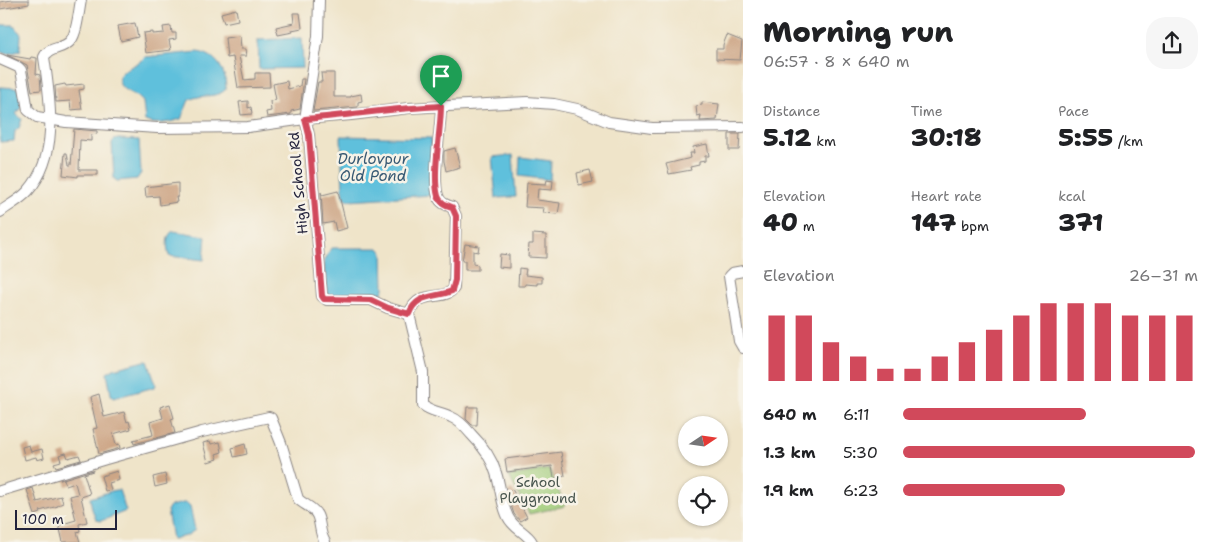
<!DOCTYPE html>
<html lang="en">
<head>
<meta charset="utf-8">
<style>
  :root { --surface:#fff; --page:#f6f6f6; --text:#202124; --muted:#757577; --accent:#d1495b }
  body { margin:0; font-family:"Shantell Sans",sans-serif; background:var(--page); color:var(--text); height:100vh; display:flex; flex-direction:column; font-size:19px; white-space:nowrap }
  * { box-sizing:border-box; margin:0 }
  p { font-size:16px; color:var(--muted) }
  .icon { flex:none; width:28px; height:28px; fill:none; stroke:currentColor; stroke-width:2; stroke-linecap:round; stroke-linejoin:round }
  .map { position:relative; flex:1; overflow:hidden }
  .drawer { display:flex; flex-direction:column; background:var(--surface); width:475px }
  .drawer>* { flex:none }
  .needle { width:32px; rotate:77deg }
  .tools { position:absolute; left:678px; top:416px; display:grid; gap:10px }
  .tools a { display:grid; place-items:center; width:50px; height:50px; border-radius:50%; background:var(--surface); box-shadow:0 1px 4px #0004; font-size:25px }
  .scale { position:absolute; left:15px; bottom:12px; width:102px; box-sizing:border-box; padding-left:5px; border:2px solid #22223b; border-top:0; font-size:14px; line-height:18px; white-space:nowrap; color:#22223b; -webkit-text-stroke:4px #f7f3e8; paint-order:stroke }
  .pin { position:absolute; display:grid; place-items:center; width:42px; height:42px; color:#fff; margin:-51px -21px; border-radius:50% 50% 50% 0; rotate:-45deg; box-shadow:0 0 5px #0007 }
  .pin .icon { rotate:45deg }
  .round { display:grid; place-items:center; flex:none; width:52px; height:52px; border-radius:20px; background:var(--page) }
  .head { display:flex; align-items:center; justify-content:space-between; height:85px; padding:0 20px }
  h1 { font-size:28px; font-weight:800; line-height:38px }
  .metrics { display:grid; grid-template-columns:repeat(3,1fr); gap:8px; height:85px; padding:5px 20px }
  .metrics div { display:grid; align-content:center }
  .metrics b { font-size:25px; font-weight:800 }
  .metrics small { font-size:14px; font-weight:400 }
  .metrics p { font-size:14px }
  .chart { height:140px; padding:10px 20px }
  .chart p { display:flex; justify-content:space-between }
  .chart svg { width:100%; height:90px; margin-top:5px; stroke:var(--accent); stroke-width:6 }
  ul { padding:0 20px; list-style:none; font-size:16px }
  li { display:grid; grid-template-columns:80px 60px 1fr; align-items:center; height:38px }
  li i { height:12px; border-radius:6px; background:var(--accent) }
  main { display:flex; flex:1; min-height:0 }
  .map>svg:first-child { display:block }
</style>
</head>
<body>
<main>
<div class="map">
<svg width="743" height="542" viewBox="0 0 743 542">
  <rect width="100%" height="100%" fill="#f7f3e8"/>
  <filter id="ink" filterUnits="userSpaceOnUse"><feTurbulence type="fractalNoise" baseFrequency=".02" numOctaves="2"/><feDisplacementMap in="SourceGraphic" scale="10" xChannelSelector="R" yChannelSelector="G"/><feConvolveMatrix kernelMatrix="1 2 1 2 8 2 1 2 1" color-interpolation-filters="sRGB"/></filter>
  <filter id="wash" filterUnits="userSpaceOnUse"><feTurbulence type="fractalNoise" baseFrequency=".0096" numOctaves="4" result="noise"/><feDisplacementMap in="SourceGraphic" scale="20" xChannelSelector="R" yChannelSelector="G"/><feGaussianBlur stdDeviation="1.12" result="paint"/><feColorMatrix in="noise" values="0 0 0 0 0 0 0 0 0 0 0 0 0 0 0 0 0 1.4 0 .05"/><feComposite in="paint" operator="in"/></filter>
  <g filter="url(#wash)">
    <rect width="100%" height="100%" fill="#efe4c9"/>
    <path fill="#a0cc79" stroke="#61775a" d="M 550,469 L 565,506 L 529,514 L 509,476 Z"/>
    <g fill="#5ec0dc" stroke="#40718c">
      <path d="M 0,25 L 13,25 L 21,34 L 20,51 L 7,54 L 0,52 Z"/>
      <path d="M 302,38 L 303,68 L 259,69 L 258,40 Z"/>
      <path d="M 198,52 C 217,55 226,70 226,89 C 217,99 203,93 189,100 L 181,119 C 170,122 156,126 145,121 L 143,102 C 135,91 117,93 119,76 C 126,67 138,65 145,57 Z"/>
      <path d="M 0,87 L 19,88 L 21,107 L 16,114 L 22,119 L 19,128 L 15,131 L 14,141 L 0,142 Z"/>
      <path d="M 341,136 L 431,138 L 432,195 L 348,200 L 343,196 Z"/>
      <path d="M 118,139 L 139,140 L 141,173 L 137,179 L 117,181 L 114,179 L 112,143 L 114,140 Z"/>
      <path d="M 513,155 L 516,197 L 496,198 L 492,157 Z"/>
      <path d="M 520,157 L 551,161 L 550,180 L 519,176 Z"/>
      <path d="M 173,231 L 206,236 L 204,260 L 169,256 C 167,248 165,236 173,231 Z"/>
      <path d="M 331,248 L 379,248 L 383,253 L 384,289 L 382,293 L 327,297 L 324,262 Z"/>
      <path d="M 145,361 L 148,361 L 156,384 L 155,387 L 113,398 L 111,394 L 107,373 L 114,369 Z"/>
      <path d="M 115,490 L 119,490 L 126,511 L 101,521 L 96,520 L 92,509 L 90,498 Z"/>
      <path d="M 183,503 L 187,503 L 190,506 L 195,530 L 186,536 L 172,539 L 167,510 L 171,506 Z"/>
    </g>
    <g id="blocks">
      <g fill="#cda686">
        <path d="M 29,0 L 29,4 L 0,9 L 0,2 L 12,0 Z"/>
        <path d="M 236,9 L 238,20 L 224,23 L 221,13 Z"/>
        <path d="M 293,13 L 300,13 L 302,28 L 292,30 L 293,32 L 278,35 L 276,27 L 294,23 Z"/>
        <path d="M 135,23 L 138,37 L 121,41 L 118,26 Z"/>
        <path d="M 171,26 L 172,33 L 176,33 L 176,39 L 169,40 L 171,50 L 146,53 L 143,33 L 152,32 L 152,34 L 164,33 L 163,27 Z"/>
        <path d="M 727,35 L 742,41 L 740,60 L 716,59 L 716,49 L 723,49 L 723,45 Z"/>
        <path d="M 240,36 L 241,49 L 245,49 L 246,56 L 239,56 L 244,80 L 255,79 L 255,73 L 269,73 L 270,87 L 238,88 L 233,57 L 227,58 L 225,38 Z"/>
        <path d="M 7,55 L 30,59 L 31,57 L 37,58 L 36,74 L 40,75 L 41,90 L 32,91 L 27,65 Z"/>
        <path d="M 321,73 L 334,73 L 334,97 L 351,97 L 351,96 L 361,94 L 362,101 L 358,102 L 358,107 L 313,111 L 318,82 L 322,82 Z"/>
        <path d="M 301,79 L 304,79 L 300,109 L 291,111 L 291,114 L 267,117 L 266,112 L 271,111 L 270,101 L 276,100 L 273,84 L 287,81 L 288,89 L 300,86 Z"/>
        <path d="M 65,84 L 66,86 L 84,84 L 84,89 L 79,90 L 82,109 L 71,110 L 70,101 L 56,102 L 55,86 Z"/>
        <path d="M 248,101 L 248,108 L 251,107 L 252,114 L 241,115 L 239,102 Z"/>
        <path d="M 702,102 L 719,104 L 717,120 L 700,121 L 701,115 L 697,116 L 696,106 L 702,105 Z"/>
        <path d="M 74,129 L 97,131 L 97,134 L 91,135 L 91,141 L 80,140 L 79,170 L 98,170 L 98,175 L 78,175 L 78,177 L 63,175 L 65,153 L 67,153 L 69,165 L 71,165 Z"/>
        <path d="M 729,134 L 740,134 L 739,150 L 729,150 Z"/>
        <path d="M 707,144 L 709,156 L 705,156 L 705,161 L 699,162 L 699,165 L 690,167 L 691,170 L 669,174 L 666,164 L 691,158 L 690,153 L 694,153 L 693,147 Z"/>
        <path d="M 455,148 L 460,167 L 446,171 L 444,161 L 444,151 Z"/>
        <path d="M 590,170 L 593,182 L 579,185 L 577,173 Z"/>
        <path d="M 547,180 L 553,181 L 552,190 L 538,189 L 537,200 L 560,203 L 558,214 L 543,213 L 544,208 L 525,207 L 527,183 L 546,184 Z"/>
        <path d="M 178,183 L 178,197 L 176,197 L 177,202 L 160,205 L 159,196 L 146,197 L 145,187 Z"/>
        <path d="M 338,191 L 347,228 L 336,231 L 334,222 L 323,224 L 321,192 L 322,195 Z"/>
        <path d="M 533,234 L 546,235 L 546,258 L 528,257 L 529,244 L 533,244 Z"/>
        <path d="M 465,244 L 479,246 L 478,252 L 473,251 L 473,264 L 478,265 L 478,270 L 465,270 L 465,261 L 462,261 Z"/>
        <path d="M 500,254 L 509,255 L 509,268 L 499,267 Z"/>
        <path d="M 519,268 L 526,269 L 525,275 L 542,277 L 542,283 L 537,283 L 537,285 L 525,284 L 525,286 L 518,286 Z"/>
        <path d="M 99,394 L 104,417 L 124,412 L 127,422 L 129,421 L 131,429 L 113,434 L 116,445 L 119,444 L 120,448 L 99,454 L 93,429 L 97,428 L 90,397 Z"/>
        <path d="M 170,404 L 174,418 L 171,419 L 175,433 L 134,444 L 133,440 L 153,435 L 150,422 L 163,418 L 160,407 Z"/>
        <path d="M 467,407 L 478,407 L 477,425 L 472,425 L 466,419 Z"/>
        <path d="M 210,441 L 211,444 L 220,442 L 222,452 L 216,454 L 218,459 L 208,462 L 203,443 Z"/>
        <path d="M 245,444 L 247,454 L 234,457 L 232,448 Z"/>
        <path d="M 29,445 L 31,452 L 42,449 L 44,458 L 37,460 L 36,457 L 25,460 L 22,447 Z"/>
        <path d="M 561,452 L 565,476 L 554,478 L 552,466 L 507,472 L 505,459 Z"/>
        <path d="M 66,453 L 68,458 L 79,455 L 81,460 L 56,467 L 54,463 L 61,461 L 59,455 Z"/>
        <path d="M 93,470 L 93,471 L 84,474 L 90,494 L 81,497 L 87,522 L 79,524 L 80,531 L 77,532 L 80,542 L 63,542 L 59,525 L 76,520 L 70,496 L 78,494 L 75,483 L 66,486 L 64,479 L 60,480 Z"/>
        <path d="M 117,471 L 119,480 L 109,483 L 111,490 L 105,491 L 101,476 Z"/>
        <path d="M 165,474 L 167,484 L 155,487 L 153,477 Z"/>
        <path d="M 33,488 L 37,502 L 61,496 L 63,503 L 58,505 L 58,506 L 40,511 L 41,513 L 35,515 L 27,490 Z"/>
        <path d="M 512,489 L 527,517 L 520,521 L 514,514 L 509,499 L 508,492 Z"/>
      </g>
    </g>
  </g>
  <g filter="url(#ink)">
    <use href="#blocks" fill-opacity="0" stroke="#888382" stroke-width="1"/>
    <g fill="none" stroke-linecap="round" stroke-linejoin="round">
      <defs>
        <g id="minor">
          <path d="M 319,0 L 318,36 L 305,119 L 309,135 L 322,296 L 327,300 L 371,300 L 388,308 L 409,314 L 423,372 L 423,405 C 431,412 442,412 451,417 C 459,420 466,428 471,434 C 482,445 492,459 496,473 C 501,488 501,503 508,517 C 514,529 526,532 532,542"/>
          <path d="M 0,59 L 18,67 L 21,70 L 28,110 L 37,117 L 66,122 L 157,128 L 248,127 L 305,119 L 351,115 L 409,108 L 527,102 L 554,104 L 577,109 L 609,122 L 652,128 L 743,127"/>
          <path d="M 0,212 C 9,205 20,200 28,191 C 60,155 50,100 44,57 C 49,46 64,50 71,40 C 77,33 79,10 81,0"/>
          <path d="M 743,271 L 732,273 L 729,276 L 739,341 L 743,348"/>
          <path d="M 409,314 C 419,287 443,303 454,288 L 456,216 L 452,207 C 446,205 440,203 438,196 C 432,176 441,130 441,107"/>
          <path d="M 0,491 L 106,459 L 202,432 L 269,417 L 271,418 L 281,443 L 298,499 C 304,505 313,507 317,515 C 321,523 319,533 325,542"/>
        </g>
      </defs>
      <use href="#minor" stroke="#888382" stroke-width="12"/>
      <use href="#minor" stroke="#fff" stroke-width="10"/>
    </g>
  </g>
  <g fill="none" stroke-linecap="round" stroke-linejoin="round" filter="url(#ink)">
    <defs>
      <path id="route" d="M 441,106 C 441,130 432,175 438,196 C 440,203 446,205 452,207 L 456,216 L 455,280 L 452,291 C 435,298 417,293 409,314 L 388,308 L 371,300 L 324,299 L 322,296 L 309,135 L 305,119 C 350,115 396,108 441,106 Z"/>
    </defs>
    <use href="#route" stroke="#fff" stroke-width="10"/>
    <use href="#route" stroke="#d1495b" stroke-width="6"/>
  </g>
  <g text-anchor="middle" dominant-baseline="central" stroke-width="5" stroke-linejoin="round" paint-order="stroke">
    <g font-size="14" fill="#22223b" stroke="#f7f3e8">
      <text transform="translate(298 183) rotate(-95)">High School Rd</text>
    </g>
    <g font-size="14" fill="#48554e" stroke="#f7f3e8">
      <text x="538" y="482">School<tspan x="538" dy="16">Playground</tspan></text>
    </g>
    <g font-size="15" font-style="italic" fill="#375973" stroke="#f7f3e8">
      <text x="373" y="159">Durlovpur<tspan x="373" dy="17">Old Pond</tspan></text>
    </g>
  </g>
</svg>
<div class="tools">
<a><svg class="needle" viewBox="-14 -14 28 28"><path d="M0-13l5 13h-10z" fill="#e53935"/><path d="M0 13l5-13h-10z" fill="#757577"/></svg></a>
<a><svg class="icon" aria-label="locate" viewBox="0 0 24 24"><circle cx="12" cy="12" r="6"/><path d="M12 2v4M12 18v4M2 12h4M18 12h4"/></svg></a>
</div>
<div class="scale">100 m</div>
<div class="pin" style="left:441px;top:106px;background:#1e9e55"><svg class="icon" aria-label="arrive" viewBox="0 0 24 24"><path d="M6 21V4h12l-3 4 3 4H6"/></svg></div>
</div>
<section class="drawer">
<div class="head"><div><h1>Morning run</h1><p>06:57 · 8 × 640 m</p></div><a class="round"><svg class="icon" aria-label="share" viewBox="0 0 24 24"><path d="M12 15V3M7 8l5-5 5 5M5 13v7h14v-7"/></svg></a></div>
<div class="metrics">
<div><p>Distance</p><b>5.12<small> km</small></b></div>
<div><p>Time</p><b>30:18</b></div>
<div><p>Pace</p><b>5:55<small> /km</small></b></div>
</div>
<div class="metrics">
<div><p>Elevation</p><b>40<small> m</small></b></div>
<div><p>Heart rate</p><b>147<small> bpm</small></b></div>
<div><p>kcal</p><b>371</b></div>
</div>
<div class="chart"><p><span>Elevation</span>26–31 m</p>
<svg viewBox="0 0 160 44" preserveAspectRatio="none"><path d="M5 44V12M15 44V12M25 44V25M35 44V32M45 44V38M55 44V38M65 44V32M75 44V25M85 44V19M95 44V12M105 44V6M115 44V6M125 44V6M135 44V12M145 44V12M155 44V12"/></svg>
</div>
<ul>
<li><b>640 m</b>6:11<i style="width:62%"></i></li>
<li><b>1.3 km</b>5:30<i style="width:99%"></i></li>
<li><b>1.9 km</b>6:23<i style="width:55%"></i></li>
</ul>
</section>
</main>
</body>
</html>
